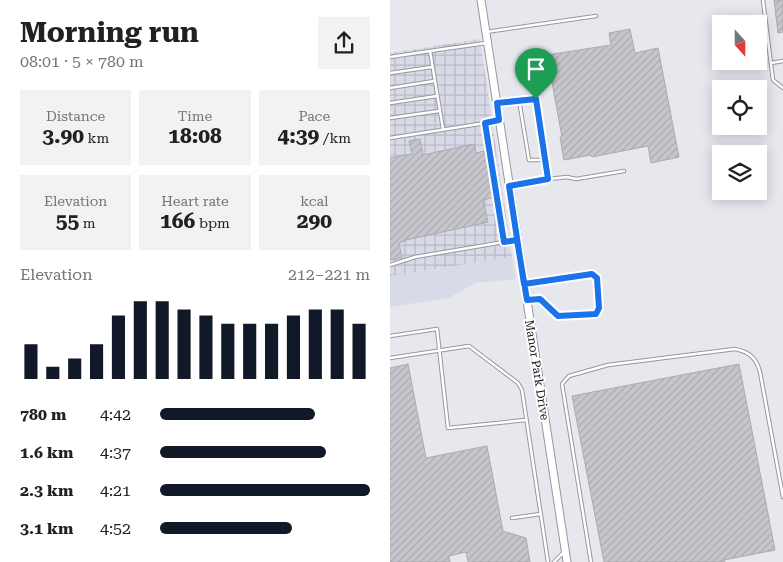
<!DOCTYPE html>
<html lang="en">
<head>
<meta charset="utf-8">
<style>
  :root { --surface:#fff; --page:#f2f2f2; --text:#202124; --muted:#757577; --accent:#111827 }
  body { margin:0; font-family:"Roboto Serif",serif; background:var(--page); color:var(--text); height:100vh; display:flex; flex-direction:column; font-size:19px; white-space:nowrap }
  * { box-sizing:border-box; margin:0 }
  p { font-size:16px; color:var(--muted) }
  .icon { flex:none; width:28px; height:28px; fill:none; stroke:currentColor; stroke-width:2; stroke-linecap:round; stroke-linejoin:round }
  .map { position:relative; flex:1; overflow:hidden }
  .drawer { display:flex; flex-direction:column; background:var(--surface); width:390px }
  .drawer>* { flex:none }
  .needle { width:32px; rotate:159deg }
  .fabs { position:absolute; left:322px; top:15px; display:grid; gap:10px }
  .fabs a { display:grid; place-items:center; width:55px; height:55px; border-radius:0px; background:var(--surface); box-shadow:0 2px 12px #0003; font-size:25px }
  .pin { position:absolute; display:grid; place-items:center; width:42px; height:42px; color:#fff; margin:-51px -21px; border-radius:50% 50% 50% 0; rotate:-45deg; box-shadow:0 0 5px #0007 }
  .pin .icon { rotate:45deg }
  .round { display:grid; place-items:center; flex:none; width:52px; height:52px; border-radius:0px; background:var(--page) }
  .head { display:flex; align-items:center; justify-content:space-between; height:85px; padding:0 20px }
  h1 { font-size:28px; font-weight:700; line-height:38px }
  .figures { display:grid; grid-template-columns:repeat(3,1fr); gap:8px; height:85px; padding:5px 20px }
  .figures div { display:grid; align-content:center; border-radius:0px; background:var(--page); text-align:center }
  .figures b { font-size:21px; font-weight:700 }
  .figures small { font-size:14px; font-weight:400 }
  .figures p { font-size:14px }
  .chart { height:140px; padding:10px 20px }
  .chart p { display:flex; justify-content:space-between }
  .chart svg { width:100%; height:90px; margin-top:5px; stroke:var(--accent); stroke-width:6 }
  ul { padding:0 20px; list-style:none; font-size:16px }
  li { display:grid; grid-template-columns:80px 60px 1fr; align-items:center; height:38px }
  li i { height:12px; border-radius:6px; background:var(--accent) }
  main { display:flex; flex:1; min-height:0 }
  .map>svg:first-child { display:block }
</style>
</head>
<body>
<main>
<section class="drawer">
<div class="head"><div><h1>Morning run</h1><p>08:01 · 5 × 780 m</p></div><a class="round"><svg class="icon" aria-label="share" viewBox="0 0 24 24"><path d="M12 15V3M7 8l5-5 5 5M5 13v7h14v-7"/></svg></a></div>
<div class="figures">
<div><p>Distance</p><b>3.90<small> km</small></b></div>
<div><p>Time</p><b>18:08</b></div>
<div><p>Pace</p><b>4:39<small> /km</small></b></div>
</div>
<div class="figures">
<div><p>Elevation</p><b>55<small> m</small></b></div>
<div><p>Heart rate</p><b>166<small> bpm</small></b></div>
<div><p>kcal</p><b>290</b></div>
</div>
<div class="chart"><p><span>Elevation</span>212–221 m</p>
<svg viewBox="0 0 160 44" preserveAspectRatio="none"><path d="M5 44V27M15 44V38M25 44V34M35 44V27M45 44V13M55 44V6M65 44V6M75 44V10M85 44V13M95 44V17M105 44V17M115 44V17M125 44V13M135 44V10M145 44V10M155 44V17"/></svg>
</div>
<ul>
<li><b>780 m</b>4:42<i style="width:74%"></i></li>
<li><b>1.6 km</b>4:37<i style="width:79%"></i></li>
<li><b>2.3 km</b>4:21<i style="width:100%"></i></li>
<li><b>3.1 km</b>4:52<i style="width:63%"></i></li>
</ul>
</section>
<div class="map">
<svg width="393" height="562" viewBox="0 0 393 562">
  <defs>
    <pattern id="industrial-grid" width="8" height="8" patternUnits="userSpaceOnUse" patternTransform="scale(1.25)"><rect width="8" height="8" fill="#d9dae8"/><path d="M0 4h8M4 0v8" fill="none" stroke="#babac6"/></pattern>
    <pattern id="building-hatch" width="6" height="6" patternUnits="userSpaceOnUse" patternTransform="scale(1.25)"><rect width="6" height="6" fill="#c6c6cd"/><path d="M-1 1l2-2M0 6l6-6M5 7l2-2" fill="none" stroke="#aaaaaf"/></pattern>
  </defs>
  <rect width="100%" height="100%" fill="#e7e7ee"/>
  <path fill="#d9dae8" d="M 122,257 L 126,279 L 85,283 L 59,298 L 0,307 L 0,276 Z"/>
  <path fill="url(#industrial-grid)" d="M 90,39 L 122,257 L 0,276 L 0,53 Z"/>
  <g fill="url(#building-hatch)" stroke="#aaaab0">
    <path d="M 384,0 L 393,0 L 393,32 L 388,33 Z"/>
    <path d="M 240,29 L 245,53 L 268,48 L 289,157 L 261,163 L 258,146 L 202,157 L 201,155 L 174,160 L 170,137 L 172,137 L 157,55 L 221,45 L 219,33 Z"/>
    <path d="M 30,139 L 33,155 L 84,144 L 86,153 L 94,151 L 104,197 L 93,200 L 98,222 L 16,240 L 9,243 L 12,258 L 0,260 L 0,158 L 22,154 L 19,141 Z"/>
    <path d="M 18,364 L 36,458 L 97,446 L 113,531 L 136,538 L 140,562 L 78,562 L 76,552 L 59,556 L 60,562 L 0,562 L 0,368 Z"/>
    <path d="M 349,364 L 385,550 L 334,560 L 335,562 L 214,562 L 182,396 Z"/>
  </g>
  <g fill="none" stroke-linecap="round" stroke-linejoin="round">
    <defs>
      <g id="lane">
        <path d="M 373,0 L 383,80 L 393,88"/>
        <path d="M 96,32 L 206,16"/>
        <path d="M 0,57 L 40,51"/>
        <path d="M 381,63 L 393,61"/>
        <path d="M 0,73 L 42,67"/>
        <path d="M 0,88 L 44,81"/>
        <path d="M 129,100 L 139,160 L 155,160"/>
        <path d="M 0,103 L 47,96"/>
        <path d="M 108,103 L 146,99 L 159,179 L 122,185"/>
        <path d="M 0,118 L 49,111"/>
        <path d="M 95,123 L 114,242"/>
        <path d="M 53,129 L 40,51 L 96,43"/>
        <path d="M 0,138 L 108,121"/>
        <path d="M 159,179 L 177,177 L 186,179 L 234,171"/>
        <path d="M 0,265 L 25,257 L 126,240"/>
        <path d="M 136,284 L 195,273 L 202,274 L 207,278 L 209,308 L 206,314 L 168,316 L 150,299 L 137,300"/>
        <path d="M 0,336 L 47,329 L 58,428 L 136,420"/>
        <path d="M 0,358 L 79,346 L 128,383 L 132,390 L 158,562"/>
        <path d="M 122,518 L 151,514"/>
        <path d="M 164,562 L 174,552"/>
        <path d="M 201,562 L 172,384 L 179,376 L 218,365 L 345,349 C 359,352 366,357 370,372 L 393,497"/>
      </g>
      <path id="secondary" d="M 91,0 L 177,562"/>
    </defs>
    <use href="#lane" stroke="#97979d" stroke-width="4.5"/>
    <use href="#secondary" stroke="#97979d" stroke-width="9"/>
    <use href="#lane" stroke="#fff" stroke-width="2.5"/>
    <use href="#secondary" stroke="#fff" stroke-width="7"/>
  </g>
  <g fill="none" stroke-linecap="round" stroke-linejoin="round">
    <defs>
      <path id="route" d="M 146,99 L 158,179 L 119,186 L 134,284 L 202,274 L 207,278 L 209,308 L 206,314 L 168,316 L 150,299 L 137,300 L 127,240 L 114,242 L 95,123 L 109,120 L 107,103 L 146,99"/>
    </defs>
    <use href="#route" stroke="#fff" stroke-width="10"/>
    <use href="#route" stroke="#1a73e8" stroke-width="6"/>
  </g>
  <g text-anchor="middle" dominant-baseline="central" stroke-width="4" stroke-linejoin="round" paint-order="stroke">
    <g font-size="12" fill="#1a1a1c" stroke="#fff">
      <text transform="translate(147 370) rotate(81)">Manor Park Drive</text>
    </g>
  </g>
</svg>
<div class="fabs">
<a><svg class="needle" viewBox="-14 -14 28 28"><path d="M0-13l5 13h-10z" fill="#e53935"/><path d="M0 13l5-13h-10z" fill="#757577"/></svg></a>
<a><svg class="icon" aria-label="locate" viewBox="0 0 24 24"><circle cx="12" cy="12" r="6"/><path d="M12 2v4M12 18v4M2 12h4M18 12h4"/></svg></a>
<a><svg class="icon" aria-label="layers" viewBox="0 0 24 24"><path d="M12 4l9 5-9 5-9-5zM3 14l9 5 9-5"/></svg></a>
</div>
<div class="pin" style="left:146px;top:99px;background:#1e9e55"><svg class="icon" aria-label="arrive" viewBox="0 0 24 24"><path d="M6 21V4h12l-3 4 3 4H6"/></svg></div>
</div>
</main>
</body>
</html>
